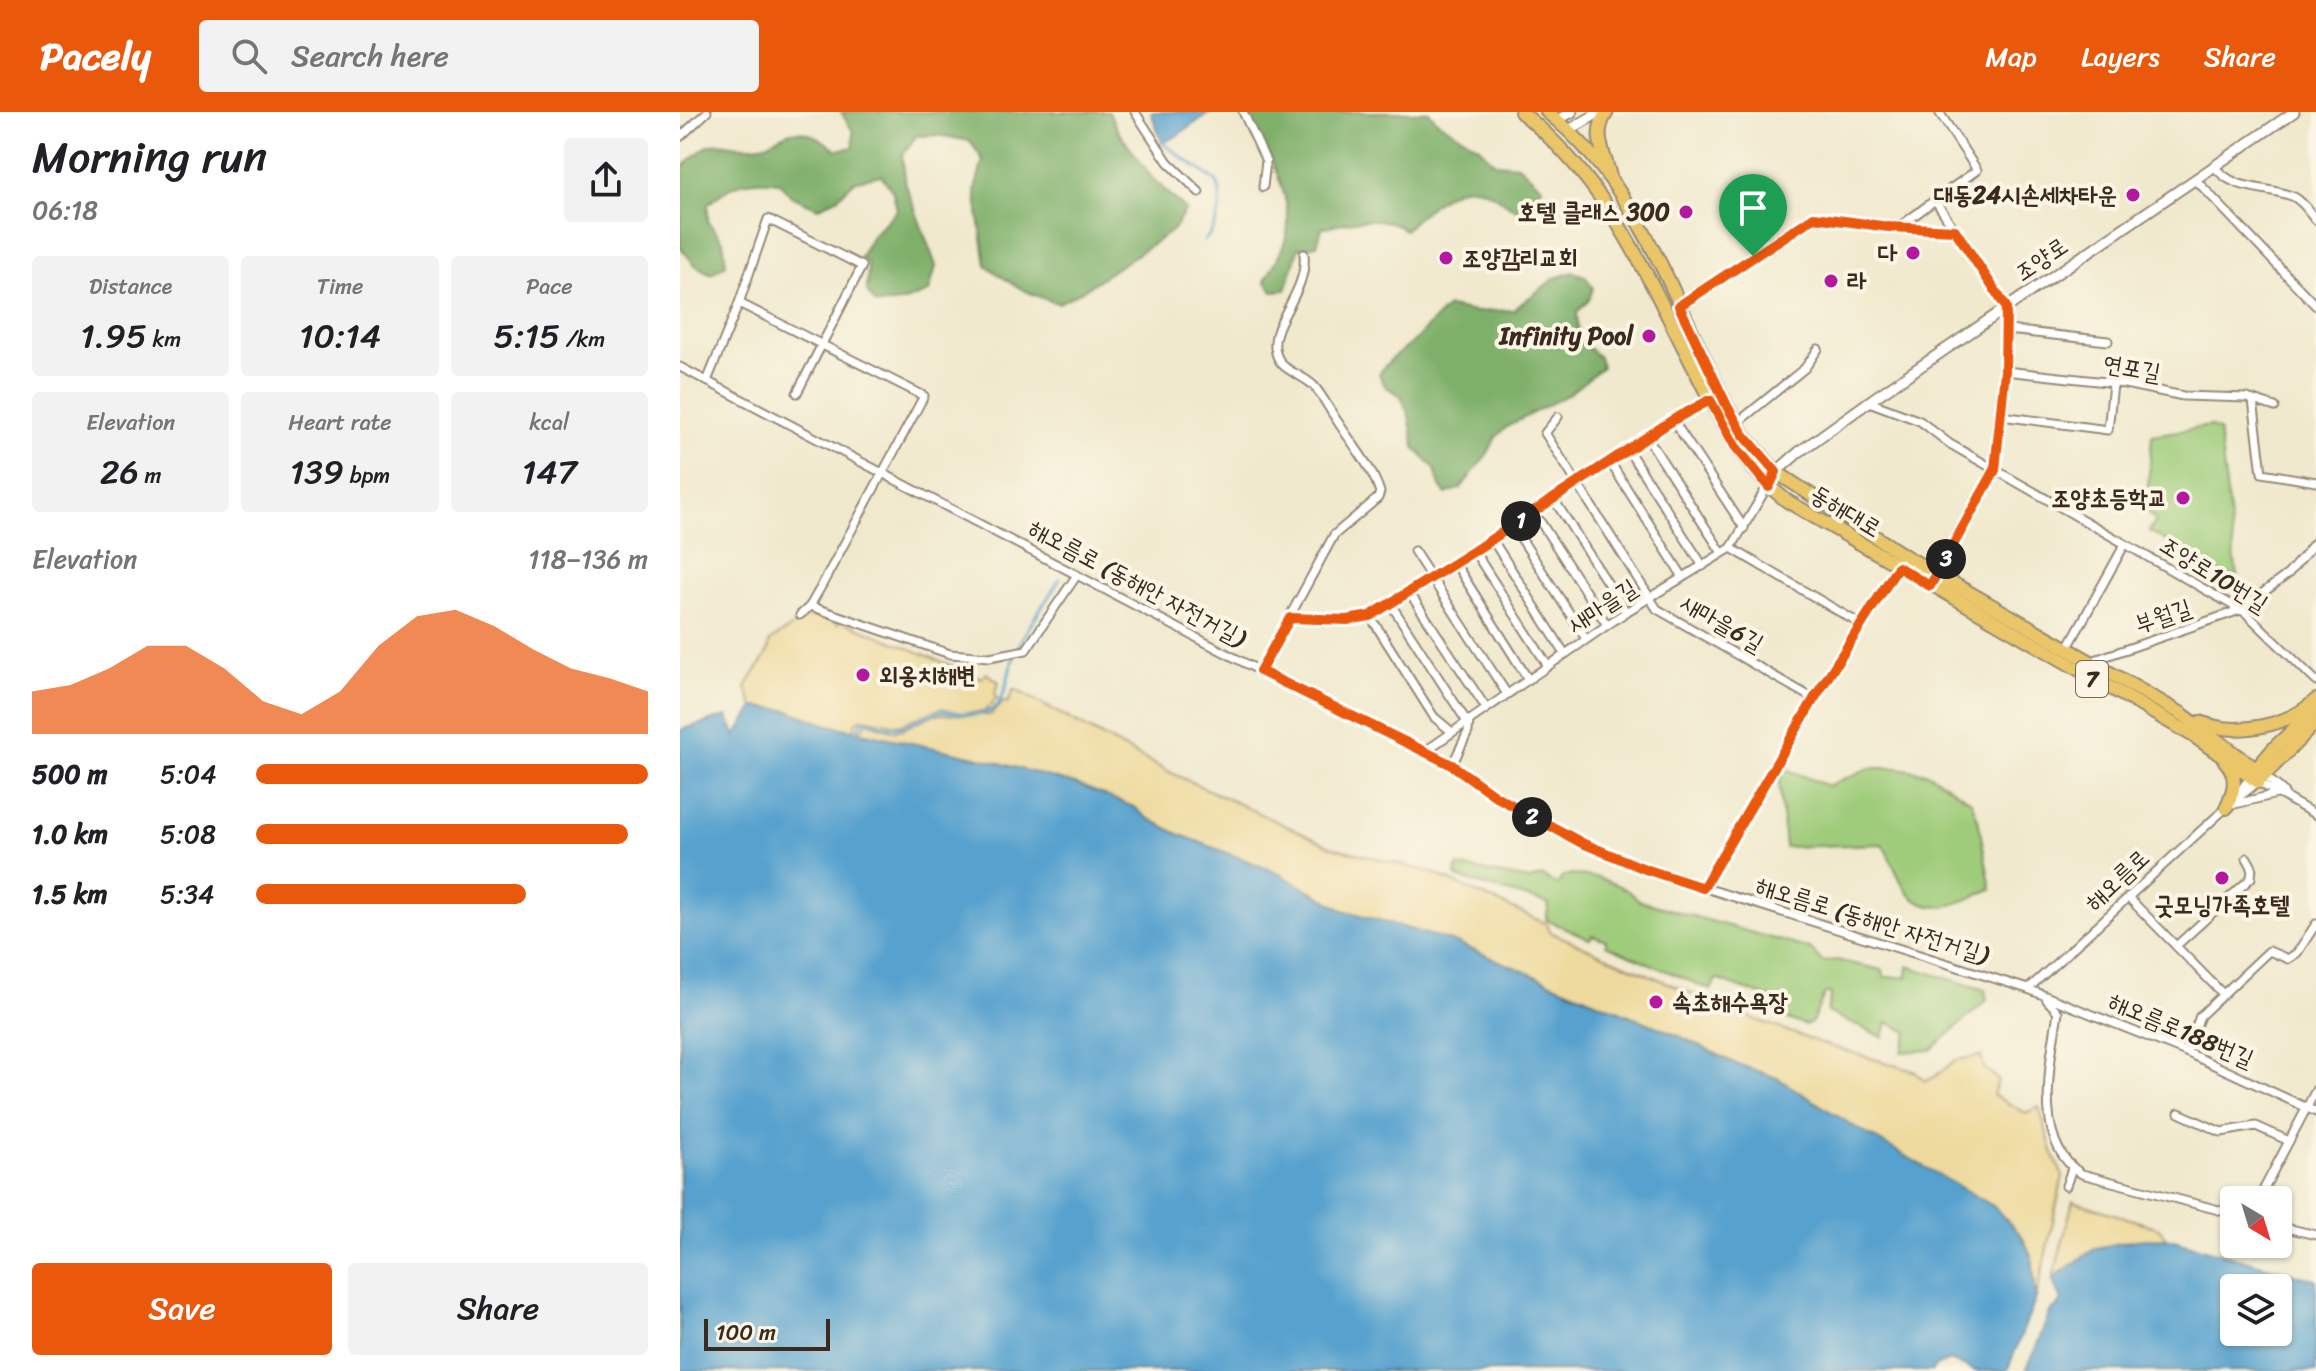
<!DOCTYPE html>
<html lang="en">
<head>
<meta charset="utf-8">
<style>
  :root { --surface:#fff; --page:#f2f2f2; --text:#202124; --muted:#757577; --accent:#ea580c }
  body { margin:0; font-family:Sriracha,"Poor Story",sans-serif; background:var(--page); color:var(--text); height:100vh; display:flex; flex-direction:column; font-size:30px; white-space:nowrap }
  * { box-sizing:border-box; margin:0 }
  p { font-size:26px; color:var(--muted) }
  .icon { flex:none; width:44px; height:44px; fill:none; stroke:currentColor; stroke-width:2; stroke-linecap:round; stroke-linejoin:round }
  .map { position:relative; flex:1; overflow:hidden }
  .panel { display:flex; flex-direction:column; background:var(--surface); width:680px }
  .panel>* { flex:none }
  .needle { width:52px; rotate:142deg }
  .buttons { position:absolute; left:1540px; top:1074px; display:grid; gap:16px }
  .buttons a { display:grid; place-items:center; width:72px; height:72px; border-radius:8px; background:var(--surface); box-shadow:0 2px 6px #0004; font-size:40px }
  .scale { position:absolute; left:24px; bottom:20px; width:126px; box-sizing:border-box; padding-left:8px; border:4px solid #3b2a1e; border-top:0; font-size:22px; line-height:28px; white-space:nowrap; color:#3b2a1e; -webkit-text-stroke:6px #fcf5e5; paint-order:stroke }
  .pin { position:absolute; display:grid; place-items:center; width:68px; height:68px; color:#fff; margin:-82px -34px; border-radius:50% 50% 50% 0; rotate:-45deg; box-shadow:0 0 8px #0007 }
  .pin .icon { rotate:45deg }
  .km { position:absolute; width:40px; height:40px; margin:-20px; border-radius:50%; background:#222; color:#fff; font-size:22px; line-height:40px; text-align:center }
  .round { display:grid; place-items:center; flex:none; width:84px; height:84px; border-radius:8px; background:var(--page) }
  .head { display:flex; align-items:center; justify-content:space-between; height:136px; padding:0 32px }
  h1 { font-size:44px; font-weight:600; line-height:60px }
  .metrics { display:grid; grid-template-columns:repeat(3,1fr); gap:12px; height:136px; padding:8px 32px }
  .metrics div { display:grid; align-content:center; border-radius:8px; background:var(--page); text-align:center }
  .metrics b { font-size:34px; font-weight:600 }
  .metrics small { font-size:22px; font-weight:400 }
  .metrics p { font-size:22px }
  .chart { height:224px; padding:16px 32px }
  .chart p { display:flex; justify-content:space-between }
  .chart svg { width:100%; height:144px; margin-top:8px; fill:var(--accent); opacity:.7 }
  .button { display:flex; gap:16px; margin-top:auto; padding:16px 32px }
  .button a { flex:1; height:92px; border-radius:8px; background:var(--accent); color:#fff; font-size:32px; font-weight:600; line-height:92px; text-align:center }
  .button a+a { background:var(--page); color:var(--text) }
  ul { padding:0 32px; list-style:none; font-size:26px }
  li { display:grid; grid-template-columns:128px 96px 1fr; align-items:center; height:60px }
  li i { height:20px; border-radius:10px; background:var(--accent) }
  header { display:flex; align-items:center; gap:48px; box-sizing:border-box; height:112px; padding:0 40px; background:var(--accent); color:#fff }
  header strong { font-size:38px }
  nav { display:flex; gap:44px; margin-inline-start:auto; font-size:28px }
  .search { width:560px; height:72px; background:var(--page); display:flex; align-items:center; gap:20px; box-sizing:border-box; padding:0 28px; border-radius:8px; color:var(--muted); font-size:30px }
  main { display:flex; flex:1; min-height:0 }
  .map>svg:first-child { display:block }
</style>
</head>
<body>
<header>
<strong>Pacely</strong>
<div class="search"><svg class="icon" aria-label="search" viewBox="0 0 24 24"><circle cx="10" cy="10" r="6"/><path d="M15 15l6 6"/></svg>Search here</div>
<nav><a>Map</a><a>Layers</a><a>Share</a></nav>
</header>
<main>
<section class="panel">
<div class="head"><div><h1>Morning run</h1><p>06:18</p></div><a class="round"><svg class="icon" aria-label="share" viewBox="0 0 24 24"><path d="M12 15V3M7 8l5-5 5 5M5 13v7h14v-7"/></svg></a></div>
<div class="metrics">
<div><p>Distance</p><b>1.95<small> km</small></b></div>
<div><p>Time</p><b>10:14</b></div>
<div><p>Pace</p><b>5:15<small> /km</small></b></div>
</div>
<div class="metrics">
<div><p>Elevation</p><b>26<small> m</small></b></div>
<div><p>Heart rate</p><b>139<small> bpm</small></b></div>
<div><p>kcal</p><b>147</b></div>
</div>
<div class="chart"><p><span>Elevation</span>118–136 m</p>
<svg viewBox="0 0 160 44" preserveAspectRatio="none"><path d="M0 44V31L10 29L20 24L30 17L40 17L50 24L60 34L70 38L80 31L90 17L100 8L110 6L120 11L130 18L140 24L150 27L160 31V44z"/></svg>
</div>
<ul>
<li><b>500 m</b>5:04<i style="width:100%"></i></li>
<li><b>1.0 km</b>5:08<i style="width:95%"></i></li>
<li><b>1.5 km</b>5:34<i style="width:69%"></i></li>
</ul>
<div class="button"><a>Save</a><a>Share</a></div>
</section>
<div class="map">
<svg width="1636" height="1259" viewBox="0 0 1636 1259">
  <rect width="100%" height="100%" fill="#fcf5e5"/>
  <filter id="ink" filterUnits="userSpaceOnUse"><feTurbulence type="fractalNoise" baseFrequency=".0125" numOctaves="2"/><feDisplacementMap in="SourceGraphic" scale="16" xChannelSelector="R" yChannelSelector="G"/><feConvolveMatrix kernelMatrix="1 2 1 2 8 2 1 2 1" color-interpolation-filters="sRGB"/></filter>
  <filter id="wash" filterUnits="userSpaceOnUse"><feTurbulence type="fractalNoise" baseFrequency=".006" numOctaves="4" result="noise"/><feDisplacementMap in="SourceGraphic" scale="32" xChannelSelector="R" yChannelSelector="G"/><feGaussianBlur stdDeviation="1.8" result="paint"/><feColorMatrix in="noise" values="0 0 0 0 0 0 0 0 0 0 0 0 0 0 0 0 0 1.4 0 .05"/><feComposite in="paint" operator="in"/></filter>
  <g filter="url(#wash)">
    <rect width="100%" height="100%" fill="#f0e9cd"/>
    <g fill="#9fcc7a" stroke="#6d7b4c" stroke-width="2">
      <path d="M 1530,314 L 1539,319 L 1557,465 L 1544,463 L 1469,419 L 1476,409 L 1466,399 L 1472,323 Z"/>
      <path d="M 1189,656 L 1218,656 L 1247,661 L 1291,689 L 1298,707 L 1311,777 C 1285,788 1253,808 1229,782 C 1222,775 1210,744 1202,732 L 1105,735 L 1099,668 L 1106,657 L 1148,674 Z"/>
      <path d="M 777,754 L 849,768 L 862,764 L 877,773 L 883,764 C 910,761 940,769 960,789 L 1130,837 L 1143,850 L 1156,848 L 1203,858 L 1204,865 L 1227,865 L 1228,854 L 1305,878 L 1307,888 L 1251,938 L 1222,940 L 1228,920 L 1207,910 L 1203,925 L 1147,900 L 1151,881 L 1145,881 L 1132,910 L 1126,913 L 1097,904 L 1101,890 L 1036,867 L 1031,878 L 926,833 L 926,828 L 912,823 L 910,827 L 866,808 L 869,792 L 776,765 Z"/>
    </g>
    <g fill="#7fb06a" stroke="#5d6d44" stroke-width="2">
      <path d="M 161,0 L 429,0 L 437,17 L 472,66 L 506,98 L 493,118 L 402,179 L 379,191 C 353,185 327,170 306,153 L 295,78 L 303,48 L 290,29 L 259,23 L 236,24 L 222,44 L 226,73 L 256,154 L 249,180 L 222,190 L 196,192 L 187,180 L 188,151 L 180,145 L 191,125 L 217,98 L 213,80 L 201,63 L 175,69 L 157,86 L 138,96 L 111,84 L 99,70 C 68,66 52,71 28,92 L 28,110 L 43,129 L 46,152 L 31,162 L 15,153 L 0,135 L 2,56 C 43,14 36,40 82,33 C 92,31 101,22 111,20 C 128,17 144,29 157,38 L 174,35 L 173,19 Z"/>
      <path d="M 566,0 L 749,0 L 757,9 L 799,35 L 815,51 L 838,53 L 862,75 L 852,97 L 841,101 C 828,93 806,75 789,75 C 769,76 738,104 725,118 C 703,101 667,109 642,116 L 637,133 L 618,137 L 606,178 L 593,179 L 585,169 C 594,152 608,132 608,111 C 609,79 583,27 566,0 Z"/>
      <path d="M 893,160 L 905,164 L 913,176 L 909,188 L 897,200 L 898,227 L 919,245 L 922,255 L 889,282 L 828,314 L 816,325 L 808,341 L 781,376 L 766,382 L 760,375 L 755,357 L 735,336 L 729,304 L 721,284 L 705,274 L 699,262 C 708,247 724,238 736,227 C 747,216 756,205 768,195 L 795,200 L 833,198 L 875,166 Z"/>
    </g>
    <g fill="#eeda9e" stroke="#94825e" stroke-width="2">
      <path d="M 127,505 L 141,505 L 158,512 L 160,508 L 302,566 L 306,561 L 319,570 L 315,581 L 317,586 L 304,600 L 281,601 L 262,596 L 219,613 L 184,606 L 176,609 L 173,619 L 144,612 L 108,598 L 74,595 L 66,576 C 74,557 87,550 90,529 Z"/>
      <path d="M 334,577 L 485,658 L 652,735 L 750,760 L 867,812 L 870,820 L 1055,900 L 1137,930 L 1234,959 L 1245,969 L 1253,966 L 1276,948 L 1301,944 L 1304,956 L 1318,968 L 1313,983 L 1346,1001 L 1359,995 L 1373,1042 L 1383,1064 L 1356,1186 L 1352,1145 L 1175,1015 L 1097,966 L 1054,951 L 999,924 L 774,830 L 663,798 L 632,779 L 496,721 L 467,706 L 454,695 L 398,673 L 305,647 L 179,620 L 187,610 L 214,619 L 223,617 L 255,602 L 310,603 L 322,591 L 328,590 Z"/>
      <path d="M 1393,1089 L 1479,1116 L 1486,1126 L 1455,1128 L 1416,1136 L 1373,1166 Z"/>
    </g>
    <g fill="#56a1ce" stroke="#486676" stroke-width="2" fill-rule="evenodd">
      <path d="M 471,0 L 531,0 L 495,25 L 482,31 Z"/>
      <path d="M 74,595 L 108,598 L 144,612 L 305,647 L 398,673 L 454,695 L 467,706 L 496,721 L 596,760 L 663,798 L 774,830 L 999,924 L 1054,951 L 1097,966 L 1175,1015 L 1313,1094 L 1342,1124 L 1352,1145 L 1356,1186 L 1327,1259 L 1295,1259 L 1270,1248 L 1255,1254 L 1252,1259 L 0,1259 L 0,618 L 47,604 L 56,624 Z"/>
      <path d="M 1486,1126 L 1636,1168 L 1636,1259 L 1346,1259 L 1371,1198 L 1376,1196 L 1381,1188 L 1373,1166 L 1416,1136 L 1455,1128 ZM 1598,1176 L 1598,1220 L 1554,1220 L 1554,1176 Z"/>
    </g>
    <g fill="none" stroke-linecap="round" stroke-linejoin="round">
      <g stroke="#56a1ce" stroke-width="3">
        <path d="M 482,31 L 536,69 C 546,86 538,116 524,129"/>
        <path d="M 176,620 L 181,610 L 186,608 C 228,623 221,612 256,600 C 270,595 289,607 305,601 C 327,594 326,566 333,548 C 343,519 364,493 380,467"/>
      </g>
    </g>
  </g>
  <g filter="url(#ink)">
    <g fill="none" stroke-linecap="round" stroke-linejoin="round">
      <defs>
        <g id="minor">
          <path d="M 455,0 L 488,50 L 519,80"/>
          <path d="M 563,0 L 586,49 L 583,75"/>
          <path d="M 0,25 L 27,0"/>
          <path d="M 1534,54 C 1555,81 1586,73 1614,85 C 1624,90 1630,101 1636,108"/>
          <path d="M 1515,67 L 1636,194"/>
          <path d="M 1255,88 L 1297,58 L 1259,0"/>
          <path d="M 1219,115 L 1275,118"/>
          <path d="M 59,191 L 244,284 L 142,473 L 130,494 L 120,503"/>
          <path d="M 999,194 L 1130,106 L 1219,115 L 1255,88 L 1326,195 L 1328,218 L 1315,358 L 1257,462"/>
          <path d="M 1328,218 L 1428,229"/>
          <path d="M 0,255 L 580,559 L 772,653 L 817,685 L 902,731 L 965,757 L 1348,877 L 1506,940 L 1636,1000"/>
          <path d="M 1325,259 L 1445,272 L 1503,284 L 1567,286 L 1595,295"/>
          <path d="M 27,269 L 59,191 L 88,107 L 182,154 L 117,281"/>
          <path d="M 1573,288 L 1582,361 L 1636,370"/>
          <path d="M 1189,290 L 1240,309 L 1270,332 L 1566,501 L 1636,569"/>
          <path d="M 1321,304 L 1428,318 L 1433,272"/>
          <path d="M 878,305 L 865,321 L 977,497 L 1134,587"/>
          <path d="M 993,308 L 1064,416"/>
          <path d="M 1057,311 L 1125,256 L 1138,237"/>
          <path d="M 967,325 L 1042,441"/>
          <path d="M 948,338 L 1023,454"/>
          <path d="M 930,350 L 1003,465"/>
          <path d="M 873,386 L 946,500"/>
          <path d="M 854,400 L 927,513"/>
          <path d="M 833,414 L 906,527"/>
          <path d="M 812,427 L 885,542"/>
          <path d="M 1051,436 L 1182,513"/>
          <path d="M 734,439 L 827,582"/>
          <path d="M 794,439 L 868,554"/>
          <path d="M 775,451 L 848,567"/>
          <path d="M 729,480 L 806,596"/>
          <path d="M 710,491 L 787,610"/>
          <path d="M 130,494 L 270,542 L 310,545 L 346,538 L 397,463"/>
          <path d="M 690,504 L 754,605 L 772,620"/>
          <path d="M 610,506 L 667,508 L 690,504 L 794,439 L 993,308 L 1030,288"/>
          <path d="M 1387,537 L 1445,432"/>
          <path d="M 1412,549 L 1560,498 L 1608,462 L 1636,429"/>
          <path d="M 580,559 L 654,423 L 698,386 L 700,380 C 692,355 672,332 658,310 C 650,299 643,284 634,274 C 620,260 598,260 595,236 C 592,208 628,180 624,142"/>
          <path d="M 744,640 L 946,500 L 1051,436 L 1096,360"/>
          <path d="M 772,653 L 788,620 L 789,608"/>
          <path d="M 1584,663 L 1603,679 L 1606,685"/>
          <path d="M 1554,687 L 1571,664"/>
          <path d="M 1555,692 L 1597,682"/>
          <path d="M 1023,776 L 1134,587 L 1218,455"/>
          <path d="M 1448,785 L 1543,882"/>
          <path d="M 1496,834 L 1571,766 L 1572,755 L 1567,746"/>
          <path d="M 1348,877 L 1549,693 L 1578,670 L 1636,703"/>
          <path d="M 1367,888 L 1378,900 C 1371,948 1351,1031 1402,1062 L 1554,1102"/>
          <path d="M 1506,940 L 1520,904 L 1589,839 L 1608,847 L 1617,841 L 1636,812"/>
          <path d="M 1499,1001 L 1541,1020 L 1576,1014 L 1609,1029"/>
          <path d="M 1386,1074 L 1392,1056"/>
          <path d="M 1578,1088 L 1636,978"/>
          <path d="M 1598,1114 L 1636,1123"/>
        </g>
        <g id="tertiary">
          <path d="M 877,8 L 892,0"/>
          <path d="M 889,18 L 920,0"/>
          <path d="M 1096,360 L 1119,340 L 1197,284 L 1614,0"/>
        </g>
        <g id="primary">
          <path d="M 841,0 C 927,69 962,154 1011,250 C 1037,301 1060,353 1107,389 L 1514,624 L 1578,670 L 1636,610"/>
          <path d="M 867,0 C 959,72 996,193 1047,294 L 1063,322 L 1096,360 L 1225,444 L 1502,602 L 1584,663"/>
          <path d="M 927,0 C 911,23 925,41 930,65"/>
          <path d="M 1520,610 C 1556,625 1608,614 1636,588"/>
          <path d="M 1545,649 C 1559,664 1554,679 1546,696"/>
          <path d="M 1573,661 L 1595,635 L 1635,597"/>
        </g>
      </defs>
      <use href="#minor" stroke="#968a76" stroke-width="11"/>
      <use href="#tertiary" stroke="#968a76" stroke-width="13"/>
      <use href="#primary" stroke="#968a76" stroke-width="16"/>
      <use href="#minor" stroke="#fff" stroke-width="7"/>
      <use href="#tertiary" stroke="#fff" stroke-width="9"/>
      <use href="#primary" stroke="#eac669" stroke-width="12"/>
    </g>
  </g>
  <g fill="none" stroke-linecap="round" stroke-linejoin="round" filter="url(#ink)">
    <defs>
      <path id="route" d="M 1134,105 L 1209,115 L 1275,118 L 1326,195 L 1325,259 L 1315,358 L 1250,474 L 1218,455 L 1134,587 L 1023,776 L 965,757 L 902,731 L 817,685 L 772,653 L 580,559 L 610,506 L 667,508 L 690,504 L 794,439 L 993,308 L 1030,288 L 1055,334 L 1089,375 L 1096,360 L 1063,322 L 1047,294 L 999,194 Z"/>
    </defs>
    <use href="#route" stroke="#fff" stroke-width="16"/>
    <use href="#route" stroke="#ea580c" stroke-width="10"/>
  </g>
  <g fill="#b5179e" stroke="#fcf5e5" stroke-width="3">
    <circle cx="1453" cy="83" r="8"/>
    <circle cx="1006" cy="100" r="8"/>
    <circle cx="1233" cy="141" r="8"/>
    <circle cx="766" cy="146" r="8"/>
    <circle cx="1151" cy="169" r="8"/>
    <circle cx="969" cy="224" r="8"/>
    <circle cx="1503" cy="386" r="8"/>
    <circle cx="183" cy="563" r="8"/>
    <circle cx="1542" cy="766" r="8"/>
    <circle cx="976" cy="890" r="8"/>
  </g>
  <g text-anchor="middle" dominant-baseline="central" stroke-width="8" stroke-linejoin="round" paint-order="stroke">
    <rect fill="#fcf5e5" stroke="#75675a" stroke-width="2" x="1396" y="549" width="32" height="36" rx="6"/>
    <g font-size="22" font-weight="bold" fill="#3b2a1e">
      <text x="1412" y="567">7</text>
    </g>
    <g font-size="24" font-weight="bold" fill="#3b2a1e" stroke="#fcf5e5" text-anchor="end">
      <text x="1437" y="83">대동24시손세차타운</text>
      <text x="990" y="100">호텔 클래스 300</text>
      <text x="1217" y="141">다</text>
      <text x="782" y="146" text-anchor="start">조양감리교회</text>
      <text x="1167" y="169" text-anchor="start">라</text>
      <text x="953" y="224">Infinity Pool</text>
      <text x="1487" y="386">조양초등학교</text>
      <text x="199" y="563" text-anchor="start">외옹치해변</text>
      <text x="1542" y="793" text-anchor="middle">굿모닝가족호텔</text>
      <text x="992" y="890" text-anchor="start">속초해수욕장</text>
    </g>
    <g font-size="24" fill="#3b2a1e" stroke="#fcf5e5">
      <text transform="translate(1361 147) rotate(-34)">조양로</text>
      <text transform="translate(1452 256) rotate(10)">연포길</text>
      <text transform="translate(1166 399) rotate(31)">동해대로</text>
      <text transform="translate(1534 462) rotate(32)">조양로10번길</text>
      <text transform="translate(457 471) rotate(28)">해오름로 (동해안 자전거길)</text>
      <text transform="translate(922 494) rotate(-33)">새마을길</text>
      <text transform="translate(1483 504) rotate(-19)">부월길</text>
      <text transform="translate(1042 511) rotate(30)">새마을6길</text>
      <text transform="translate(1437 768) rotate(-43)">해오름로</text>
      <text transform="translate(1192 808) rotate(17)">해오름로 (동해안 자전거길)</text>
      <text transform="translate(1501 918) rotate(23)">해오름로188번길</text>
    </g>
  </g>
</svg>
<div class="buttons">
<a><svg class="needle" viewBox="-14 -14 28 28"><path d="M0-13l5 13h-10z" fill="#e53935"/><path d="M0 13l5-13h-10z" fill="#757577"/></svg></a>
<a><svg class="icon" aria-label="layers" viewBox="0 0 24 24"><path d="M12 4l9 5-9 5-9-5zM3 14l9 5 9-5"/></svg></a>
</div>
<div class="scale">100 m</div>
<div class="pin" style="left:1073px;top:144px;background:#1e9e55"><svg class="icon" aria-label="arrive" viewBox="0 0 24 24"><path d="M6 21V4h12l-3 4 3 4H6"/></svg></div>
<b class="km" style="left:841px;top:409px">1</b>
<b class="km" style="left:852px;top:705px">2</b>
<b class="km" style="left:1266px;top:447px">3</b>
</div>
</main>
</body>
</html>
